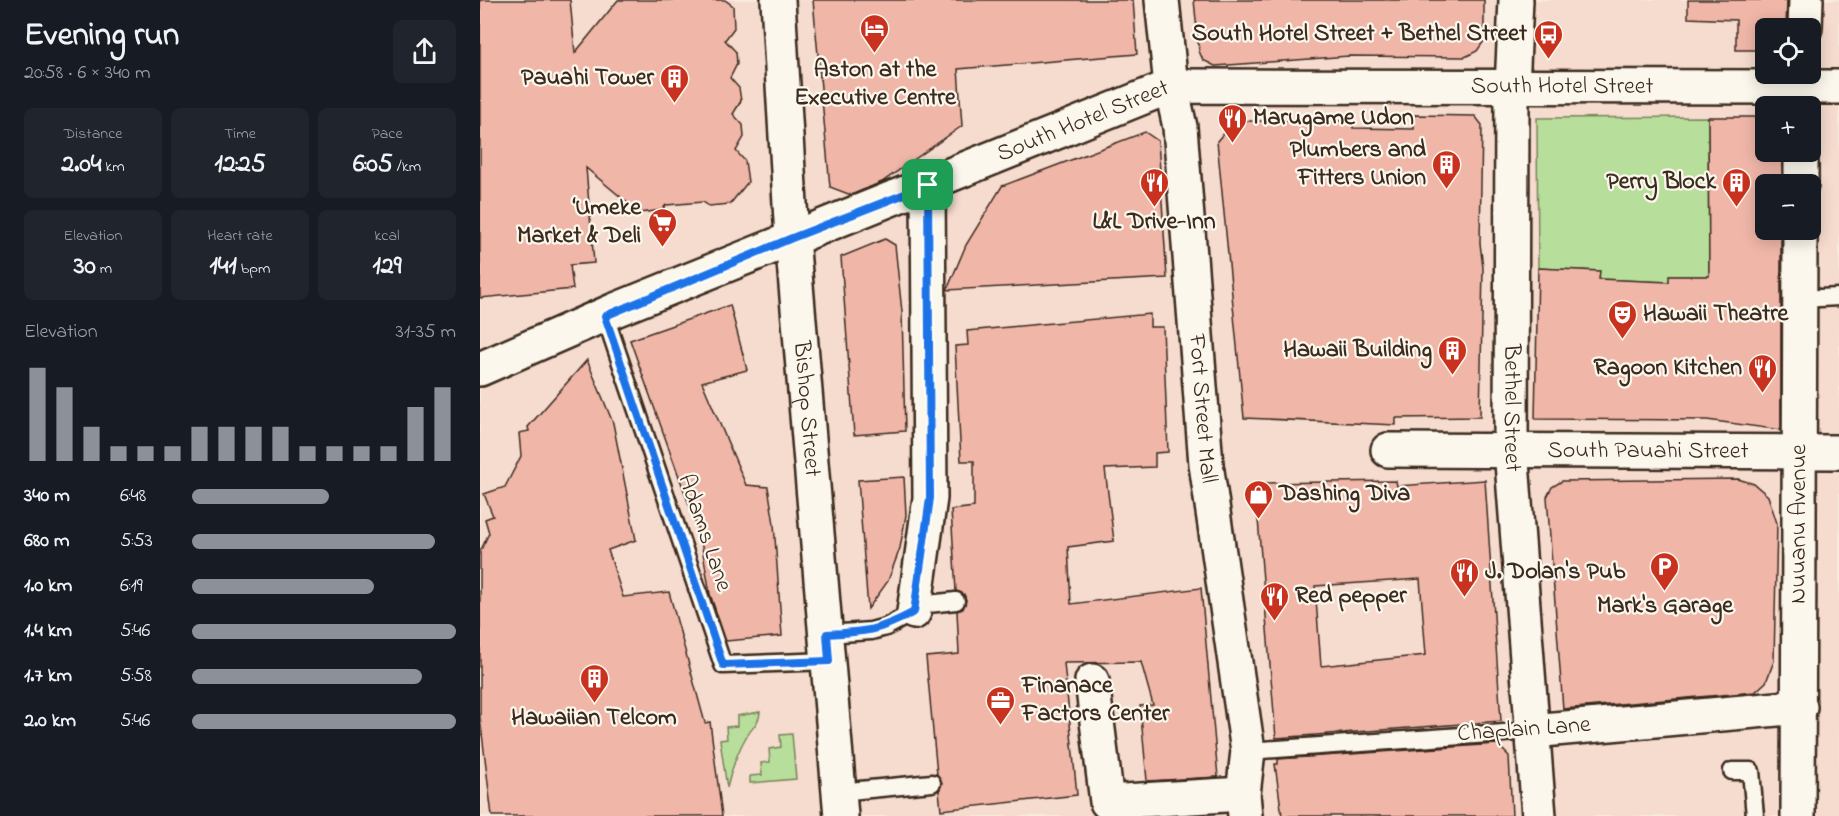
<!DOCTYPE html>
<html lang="en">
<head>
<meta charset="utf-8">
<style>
  :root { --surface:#171b24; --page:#20242c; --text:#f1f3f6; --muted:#9ea1a6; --accent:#8c9099 }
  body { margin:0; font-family:"Indie Flower",sans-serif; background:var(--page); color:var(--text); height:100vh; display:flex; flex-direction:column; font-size:22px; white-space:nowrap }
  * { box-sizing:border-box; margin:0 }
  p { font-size:20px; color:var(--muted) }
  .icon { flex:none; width:33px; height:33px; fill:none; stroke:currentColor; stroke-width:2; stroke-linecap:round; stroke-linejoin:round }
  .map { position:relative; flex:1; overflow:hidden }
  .side { display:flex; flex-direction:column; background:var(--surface); width:480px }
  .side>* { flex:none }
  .controls { position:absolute; left:1275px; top:18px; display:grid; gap:12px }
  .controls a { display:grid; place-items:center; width:66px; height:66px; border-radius:9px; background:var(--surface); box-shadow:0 3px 15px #0003; font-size:30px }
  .pin { position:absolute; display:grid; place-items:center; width:51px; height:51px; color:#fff; margin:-26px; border-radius:12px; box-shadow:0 3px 9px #0006 }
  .round { display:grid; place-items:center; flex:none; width:63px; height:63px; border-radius:9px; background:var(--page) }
  .overview { display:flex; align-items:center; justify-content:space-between; height:102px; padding:0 24px }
  h1 { font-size:33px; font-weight:700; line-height:45px }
  .metrics { display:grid; grid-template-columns:repeat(3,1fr); gap:9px; height:102px; padding:6px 24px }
  .metrics div { display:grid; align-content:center; border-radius:9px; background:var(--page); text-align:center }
  .metrics b { font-size:26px; font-weight:700 }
  .metrics small { font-size:16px; font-weight:400 }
  .metrics p { font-size:16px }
  .chart { height:168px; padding:12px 24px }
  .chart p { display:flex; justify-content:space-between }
  .chart svg { width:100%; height:108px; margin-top:6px; stroke:var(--accent); stroke-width:6 }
  ul { padding:0 24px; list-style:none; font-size:20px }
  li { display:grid; grid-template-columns:96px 72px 1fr; align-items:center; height:45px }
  li i { height:15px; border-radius:8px; background:var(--accent) }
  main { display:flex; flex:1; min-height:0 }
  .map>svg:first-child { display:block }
</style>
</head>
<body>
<main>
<section class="side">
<div class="overview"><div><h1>Evening run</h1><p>20:58 · 6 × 340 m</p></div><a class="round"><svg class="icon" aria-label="share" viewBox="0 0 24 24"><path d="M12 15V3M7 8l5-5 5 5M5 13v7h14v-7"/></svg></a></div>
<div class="metrics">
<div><p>Distance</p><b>2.04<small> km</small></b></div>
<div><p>Time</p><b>12:25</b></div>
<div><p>Pace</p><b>6:05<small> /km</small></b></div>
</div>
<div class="metrics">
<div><p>Elevation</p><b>30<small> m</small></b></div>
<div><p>Heart rate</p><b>141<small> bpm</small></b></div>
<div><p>kcal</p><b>129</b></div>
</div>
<div class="chart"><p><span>Elevation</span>31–35 m</p>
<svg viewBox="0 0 160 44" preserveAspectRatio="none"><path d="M5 44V6M15 44V14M25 44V30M35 44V38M45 44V38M55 44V38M65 44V30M75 44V30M85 44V30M95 44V30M105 44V38M115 44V38M125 44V38M135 44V38M145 44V22M155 44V14"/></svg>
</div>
<ul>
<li><b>340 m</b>6:48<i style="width:52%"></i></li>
<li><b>680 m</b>5:53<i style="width:92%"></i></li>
<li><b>1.0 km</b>6:19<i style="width:69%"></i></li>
<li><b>1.4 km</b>5:46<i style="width:100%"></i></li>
<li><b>1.7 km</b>5:58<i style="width:87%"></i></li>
<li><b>2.0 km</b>5:46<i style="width:100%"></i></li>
</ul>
</section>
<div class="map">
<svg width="1359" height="816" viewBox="0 0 1359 816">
  <rect width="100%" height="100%" fill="#f9eadf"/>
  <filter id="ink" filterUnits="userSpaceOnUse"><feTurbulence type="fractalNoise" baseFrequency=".0167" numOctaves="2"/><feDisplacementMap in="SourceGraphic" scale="12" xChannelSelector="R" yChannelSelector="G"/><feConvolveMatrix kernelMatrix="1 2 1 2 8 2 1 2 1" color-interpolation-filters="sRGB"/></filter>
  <g filter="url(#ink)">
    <path fill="#f6dbcf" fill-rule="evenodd" d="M 0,0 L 1359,0 L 1359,816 L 0,816 ZM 1286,28 L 1330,28 L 1330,74 L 1286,74 ZM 1286,106 L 1330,106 L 1330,152 L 1286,152 ZM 1286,184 L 1330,184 L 1330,230 L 1286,230 Z"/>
    <g fill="#b7df9b" stroke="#79845c" stroke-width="1.5">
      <path d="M 1228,117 L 1229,276 L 1190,276 L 1189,282 L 1119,279 L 1119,271 L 1058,268 L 1057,118 Z"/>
      <path d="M 280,712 C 280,722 271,729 266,737 C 257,753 251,770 247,788 L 240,740 L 247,739 L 246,727 L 257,726 L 257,716 Z"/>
      <path d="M 312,734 L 316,779 L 270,783 L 270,776 L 282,775 L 281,763 L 290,762 L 289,749 L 301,747 L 300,735 Z"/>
    </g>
    <g fill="#f0b7a9" stroke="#3b2a1e" stroke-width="1.5" fill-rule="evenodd">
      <path d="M 0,0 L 90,0 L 95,53 L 138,0 L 245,0 L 253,6 L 254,28 L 245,40 L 256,52 L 257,64 L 250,78 L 259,88 L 261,101 L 253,114 L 263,125 L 264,137 L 256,151 L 265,161 L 268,182 L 250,204 L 229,206 L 223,202 L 186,205 L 182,210 L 160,213 L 106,168 L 114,263 L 90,265 L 93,289 L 0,298 Z"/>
      <path d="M 333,0 L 653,0 L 657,54 L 478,69 L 482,126 L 402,182 L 371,195 L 350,187 Z"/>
      <path d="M 714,0 L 1004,0 L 1004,41 L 997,51 L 985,57 L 869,56 L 735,66 L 723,60 L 719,51 Z"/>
      <path d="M 1208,0 L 1307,0 L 1306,28 L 1286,28 L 1286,50 L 1256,50 L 1256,20 L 1208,18 Z"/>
      <path d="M 934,115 L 995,116 L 1002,125 L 1000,243 L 1003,268 L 1000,417 L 916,418 L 916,425 L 764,418 L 737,141 L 754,121 L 873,121 L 873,128 L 934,129 Z"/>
      <path d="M 1228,117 L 1286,117 L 1286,152 L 1302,152 L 1302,184 L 1286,184 L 1286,230 L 1301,230 L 1301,430 L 1227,420 L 1055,419 L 1058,268 L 1120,271 L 1119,279 L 1189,282 L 1189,276 L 1229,276 Z"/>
      <path d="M 665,132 L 678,141 L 687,278 L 467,290 L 486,245 L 522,186 Z"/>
      <path d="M 405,239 L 415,245 L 422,312 L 425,431 L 374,435 L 361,257 Z"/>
      <path d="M 250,305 L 267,370 L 222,382 L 266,485 L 288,487 L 294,524 L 302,636 L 246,641 L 230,594 L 220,535 L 150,340 Z"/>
      <path d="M 670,314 L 670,327 L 683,327 L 688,452 L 675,453 L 675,467 L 625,469 L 634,541 L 588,547 L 591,604 L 721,588 L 738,777 L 667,781 L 660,706 L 673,705 L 661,662 L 584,663 L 597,795 L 461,810 L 459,791 L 462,783 L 457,774 L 446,657 L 479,654 L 477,611 L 483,609 L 486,600 L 484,594 L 476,591 L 471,510 L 494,507 L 494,461 L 481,461 L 475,346 L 488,345 L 487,331 Z"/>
      <path d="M 107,360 L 133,423 L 156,540 L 128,550 L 143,597 L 189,592 L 225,723 L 230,722 L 242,816 L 12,816 L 0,717 L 0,552 L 9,533 L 5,519 L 13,516 L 4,494 L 25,487 L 41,456 L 39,433 L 49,431 L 48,427 Z"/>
      <path d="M 424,477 L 426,515 L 420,548 L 408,581 L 388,609 L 378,480 Z"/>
      <path d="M 1258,479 L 1274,484 L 1288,496 L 1297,523 L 1294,661 L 1286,682 L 1275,692 L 1083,709 L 1067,497 L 1072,487 L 1082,481 Z"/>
      <path d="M 1005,480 L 1021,721 L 796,738 L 775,483 L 916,481 L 917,486 ZM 940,579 L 946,655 L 841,666 L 835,586 Z"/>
      <path d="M 1017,744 L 1029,756 L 1032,816 L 802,816 L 795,764 L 798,764 L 798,759 Z"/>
    </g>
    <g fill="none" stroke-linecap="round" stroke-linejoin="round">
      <defs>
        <g id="lane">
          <path d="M 1320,299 L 1359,297"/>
          <path d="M 125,316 L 243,665 L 349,661"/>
          <path d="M 347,634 L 391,631 L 406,627 L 448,604 L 476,601"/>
          <path d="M 768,751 L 1052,731"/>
          <path d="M 1252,771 L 1271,771 L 1275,816"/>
          <path d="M 359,792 L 452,783"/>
        </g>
        <g id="street">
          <path id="s1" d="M 682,0 L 691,86 L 700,127 L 726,464 L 768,751 L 763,794 L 765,816"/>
          <path id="s2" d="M 0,369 L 135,310 L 691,86 L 1359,87"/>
          <path id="s3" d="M 908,450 L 1359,452"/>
          <path d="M 434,612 L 450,498 L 448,185"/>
          <path d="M 612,681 L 627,802 L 763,794"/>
          <path d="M 1052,731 L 1320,707"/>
        </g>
        <g id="secondary">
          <path id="s4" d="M 298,0 L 312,238 L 361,816"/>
          <path id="s5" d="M 1036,0 L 1032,88 L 1031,449 L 1059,816"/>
          <path d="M 1325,28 L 1326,0"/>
          <path d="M 1321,106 L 1322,74"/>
          <path d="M 1321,184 L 1321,152"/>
          <path id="s6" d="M 1318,816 L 1320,230"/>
        </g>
      </defs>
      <use href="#lane" stroke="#3b2a1e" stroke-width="21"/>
      <use href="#street" stroke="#3b2a1e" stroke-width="38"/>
      <use href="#secondary" stroke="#3b2a1e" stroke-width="38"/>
      <use href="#lane" stroke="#fbf7ec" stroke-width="16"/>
      <use href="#street" stroke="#fbf7ec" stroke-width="33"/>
      <use href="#secondary" stroke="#fbf7ec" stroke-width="33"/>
    </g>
  </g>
  <g fill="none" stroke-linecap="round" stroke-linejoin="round" filter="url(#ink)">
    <defs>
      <path id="route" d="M 448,185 L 450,498 L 434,612 C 399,631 385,632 347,634 L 349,661 L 243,665 L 125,316 L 312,238 Z"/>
    </defs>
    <use href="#route" stroke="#fff" stroke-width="12"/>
    <use href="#route" stroke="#1a73e8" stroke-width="8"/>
  </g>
  <defs>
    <symbol id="hotel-pin" viewBox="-11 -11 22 30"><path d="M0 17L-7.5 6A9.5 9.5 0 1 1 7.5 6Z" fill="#c8321e" stroke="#fbf7ec"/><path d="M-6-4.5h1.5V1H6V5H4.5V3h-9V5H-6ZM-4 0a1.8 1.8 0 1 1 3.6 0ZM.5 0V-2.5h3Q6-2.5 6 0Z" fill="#fff"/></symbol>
    <symbol id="bus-pin" viewBox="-11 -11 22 30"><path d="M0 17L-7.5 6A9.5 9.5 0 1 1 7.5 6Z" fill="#c8321e" stroke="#fbf7ec"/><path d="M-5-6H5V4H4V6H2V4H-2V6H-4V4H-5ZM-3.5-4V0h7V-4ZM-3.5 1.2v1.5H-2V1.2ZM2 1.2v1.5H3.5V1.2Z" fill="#fff"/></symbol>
    <symbol id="building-pin" viewBox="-11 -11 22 30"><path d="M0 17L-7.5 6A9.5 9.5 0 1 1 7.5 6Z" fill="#c8321e" stroke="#fbf7ec"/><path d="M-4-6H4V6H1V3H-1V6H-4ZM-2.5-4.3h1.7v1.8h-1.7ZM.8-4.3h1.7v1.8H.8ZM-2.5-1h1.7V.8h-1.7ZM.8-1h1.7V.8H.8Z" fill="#fff"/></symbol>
    <symbol id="restaurant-pin" viewBox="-11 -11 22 30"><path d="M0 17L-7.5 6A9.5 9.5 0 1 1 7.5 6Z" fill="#c8321e" stroke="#fbf7ec"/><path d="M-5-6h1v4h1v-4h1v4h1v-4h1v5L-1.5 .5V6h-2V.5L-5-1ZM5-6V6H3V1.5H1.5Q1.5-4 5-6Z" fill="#fff"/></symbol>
    <symbol id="supermarket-pin" viewBox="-11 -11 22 30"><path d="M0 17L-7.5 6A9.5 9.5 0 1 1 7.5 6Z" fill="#c8321e" stroke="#fbf7ec"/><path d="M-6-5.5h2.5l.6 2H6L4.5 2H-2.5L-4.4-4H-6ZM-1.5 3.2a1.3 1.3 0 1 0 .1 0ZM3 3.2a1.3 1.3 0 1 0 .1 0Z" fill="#fff"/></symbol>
    <symbol id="theatre-pin" viewBox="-11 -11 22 30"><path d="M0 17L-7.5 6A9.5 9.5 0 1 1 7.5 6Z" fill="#c8321e" stroke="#fbf7ec"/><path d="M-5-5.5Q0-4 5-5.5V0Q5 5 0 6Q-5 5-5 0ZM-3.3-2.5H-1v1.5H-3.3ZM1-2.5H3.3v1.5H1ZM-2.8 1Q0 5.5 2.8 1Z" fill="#fff"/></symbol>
    <symbol id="shop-pin" viewBox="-11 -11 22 30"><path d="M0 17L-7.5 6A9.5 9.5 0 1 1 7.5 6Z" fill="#c8321e" stroke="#fbf7ec"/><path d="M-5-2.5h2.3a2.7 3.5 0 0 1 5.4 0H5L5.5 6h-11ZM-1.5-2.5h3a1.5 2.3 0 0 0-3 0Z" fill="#fff"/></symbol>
    <symbol id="parking-pin" viewBox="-11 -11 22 30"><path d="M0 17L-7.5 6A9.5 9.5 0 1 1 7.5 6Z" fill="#c8321e" stroke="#fbf7ec"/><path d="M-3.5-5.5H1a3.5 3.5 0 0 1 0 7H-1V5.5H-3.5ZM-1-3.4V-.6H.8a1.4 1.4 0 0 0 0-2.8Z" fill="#fff"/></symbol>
    <symbol id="office-pin" viewBox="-11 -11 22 30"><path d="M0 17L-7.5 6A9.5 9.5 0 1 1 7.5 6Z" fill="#c8321e" stroke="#fbf7ec"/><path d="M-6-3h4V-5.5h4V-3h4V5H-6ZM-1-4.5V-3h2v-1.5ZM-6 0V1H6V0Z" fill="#fff"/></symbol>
  </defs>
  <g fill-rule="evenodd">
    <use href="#hotel-pin" x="378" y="12" width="33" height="45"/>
    <use href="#bus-pin" x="1052" y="18" width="33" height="45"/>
    <use href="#building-pin" x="178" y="62" width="33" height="45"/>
    <use href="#restaurant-pin" x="736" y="102" width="33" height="45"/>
    <use href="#building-pin" x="950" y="148" width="33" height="45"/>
    <use href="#restaurant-pin" x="658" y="166" width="33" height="45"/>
    <use href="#building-pin" x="1240" y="166" width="33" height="45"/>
    <use href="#supermarket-pin" x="166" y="206" width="33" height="45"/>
    <use href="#theatre-pin" x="1126" y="298" width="33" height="45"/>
    <use href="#building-pin" x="956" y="334" width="33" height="45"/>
    <use href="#restaurant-pin" x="1266" y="352" width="33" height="45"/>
    <use href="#shop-pin" x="762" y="478" width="33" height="45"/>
    <use href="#parking-pin" x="1168" y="550" width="33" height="45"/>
    <use href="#restaurant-pin" x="968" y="556" width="33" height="45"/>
    <use href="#restaurant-pin" x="778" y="580" width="33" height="45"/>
    <use href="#building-pin" x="98" y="662" width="33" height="45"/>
    <use href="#office-pin" x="504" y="684" width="33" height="45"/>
  </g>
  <g text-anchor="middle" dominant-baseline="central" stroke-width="4.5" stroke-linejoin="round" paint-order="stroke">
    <g font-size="24" font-weight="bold" fill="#3b2a1e" stroke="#fbf7ec" text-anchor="end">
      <text x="1047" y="34">South Hotel Street + Bethel Street</text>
      <text x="395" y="70" text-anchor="middle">Aston at the<tspan x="395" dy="28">Executive Centre</tspan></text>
      <text x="174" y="78">Pauahi Tower</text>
      <text x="773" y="118" text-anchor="start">Marugame Udon</text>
      <text x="946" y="150">Plumbers and<tspan x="946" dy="28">Fitters Union</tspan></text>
      <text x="1236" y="182">Perry Block</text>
      <text x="161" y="208">‘Umeke<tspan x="161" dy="28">Market &amp; Deli</tspan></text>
      <text x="674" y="222" text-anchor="middle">L&amp;L Drive-Inn</text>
      <text x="1163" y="314" text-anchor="start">Hawaii Theatre</text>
      <text x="952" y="350">Hawaii Building</text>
      <text x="1262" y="368">Ragoon Kitchen</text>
      <text x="799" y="494" text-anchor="start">Dashing Diva</text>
      <text x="1005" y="572" text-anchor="start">J. Dolan's Pub</text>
      <text x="815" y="596" text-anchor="start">Red pepper</text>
      <text x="1185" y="606" text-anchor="middle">Mark's Garage</text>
      <text x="542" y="686" text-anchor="start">Finanace<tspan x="542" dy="28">Factors Center</tspan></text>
      <text x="114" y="718" text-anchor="middle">Hawaiian Telcom</text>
    </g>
    <g font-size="24" fill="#3b2a1e" stroke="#fbf7ec">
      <text stroke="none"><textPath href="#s2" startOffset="1138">South Hotel Street</textPath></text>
      <text stroke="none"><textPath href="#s2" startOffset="652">South Hotel Street</textPath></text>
      <text stroke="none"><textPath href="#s4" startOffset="410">Bishop Street</textPath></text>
      <text stroke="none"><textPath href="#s1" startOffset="411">Fort Street Mall</textPath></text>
      <text stroke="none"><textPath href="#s5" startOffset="408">Bethel Street</textPath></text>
      <text stroke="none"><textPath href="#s3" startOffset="260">South Pauahi Street</textPath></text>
      <text stroke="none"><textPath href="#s6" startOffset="292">Nuuanu Avenue</textPath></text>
      <text transform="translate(224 533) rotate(71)">Adams Lane</text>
      <text transform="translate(1044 730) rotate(-4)">Chaplain Lane</text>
    </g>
  </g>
</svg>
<div class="controls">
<a><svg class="icon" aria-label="locate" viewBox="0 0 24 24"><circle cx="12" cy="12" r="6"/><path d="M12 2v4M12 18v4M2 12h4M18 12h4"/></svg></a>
<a>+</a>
<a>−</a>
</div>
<div class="pin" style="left:448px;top:185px;background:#1e9e55"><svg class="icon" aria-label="arrive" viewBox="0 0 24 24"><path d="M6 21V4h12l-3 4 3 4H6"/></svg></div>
</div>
</main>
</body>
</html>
